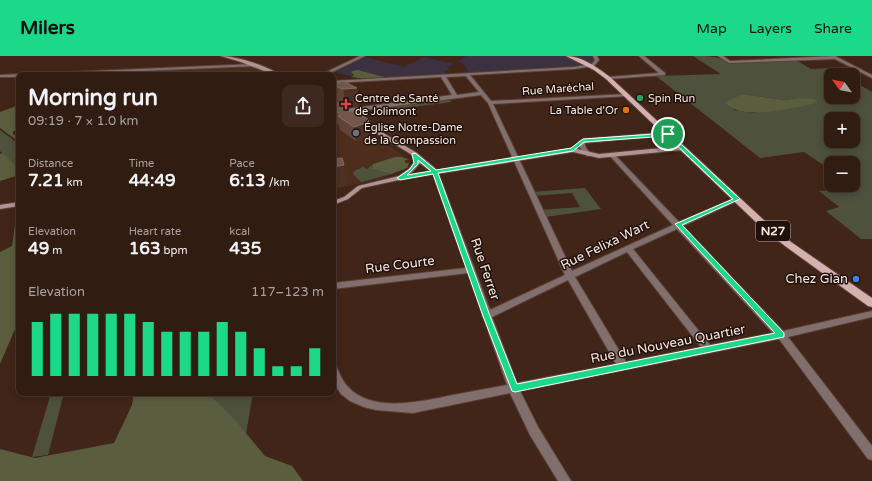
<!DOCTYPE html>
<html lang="en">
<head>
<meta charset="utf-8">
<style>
  :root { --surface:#311c12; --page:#3d2920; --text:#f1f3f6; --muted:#a8a19f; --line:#4c3a32; --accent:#1bd988 }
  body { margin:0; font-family:"Varela Round",sans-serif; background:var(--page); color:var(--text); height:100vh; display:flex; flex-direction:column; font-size:15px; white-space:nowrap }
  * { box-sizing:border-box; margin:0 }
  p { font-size:13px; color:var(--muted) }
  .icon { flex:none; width:22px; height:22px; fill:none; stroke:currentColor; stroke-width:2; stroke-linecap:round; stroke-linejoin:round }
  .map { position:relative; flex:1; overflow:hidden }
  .side { position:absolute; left:16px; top:16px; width:320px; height:324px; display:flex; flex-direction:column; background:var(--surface); border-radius:8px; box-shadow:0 2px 10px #0003,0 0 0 1px var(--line) }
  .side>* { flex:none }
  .needle { width:26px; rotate:303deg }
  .fabs { position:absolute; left:824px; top:12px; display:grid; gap:8px }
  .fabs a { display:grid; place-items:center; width:36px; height:36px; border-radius:8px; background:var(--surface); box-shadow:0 2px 10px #0003,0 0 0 1px var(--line); font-size:20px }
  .pin { position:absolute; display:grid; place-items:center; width:34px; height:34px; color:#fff; margin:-17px; border:2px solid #fff; border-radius:50%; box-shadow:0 1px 4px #0007 }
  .round { display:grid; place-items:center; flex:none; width:42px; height:42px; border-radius:8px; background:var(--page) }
  .overview { display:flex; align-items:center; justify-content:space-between; height:68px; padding:0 12px }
  h1 { font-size:22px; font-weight:700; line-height:30px }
  .stats { display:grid; grid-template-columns:repeat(3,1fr); gap:6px; height:68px; padding:4px 12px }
  .stats div { display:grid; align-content:center }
  .stats b { font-size:17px; font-weight:700 }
  .stats small { font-size:11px; font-weight:400 }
  .stats p { font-size:11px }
  .chart { height:112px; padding:8px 12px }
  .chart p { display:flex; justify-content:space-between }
  .chart svg { width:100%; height:72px; margin-top:4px; stroke:var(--accent); stroke-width:6 }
  header { display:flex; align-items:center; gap:24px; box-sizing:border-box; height:56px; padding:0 20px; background:var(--accent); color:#111 }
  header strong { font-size:19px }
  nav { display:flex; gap:22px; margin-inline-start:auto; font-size:14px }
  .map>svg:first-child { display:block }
</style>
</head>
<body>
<header>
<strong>Milers</strong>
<nav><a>Map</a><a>Layers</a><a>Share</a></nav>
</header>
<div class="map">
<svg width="872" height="425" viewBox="0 0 872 425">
  <rect width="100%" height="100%" fill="#412518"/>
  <g fill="#3b3140">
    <path d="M 466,0 L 593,0 L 595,5 L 594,7 L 573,12 L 468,17 L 467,15 L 468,14 L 462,7 L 457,6 Z"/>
    <path d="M 365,1 L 404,11 L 424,1 L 454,8 L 447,12 L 449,14 L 444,16 L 445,19 L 434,18 L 388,22 L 358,14 L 353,15 L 354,18 L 351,20 L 334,16 Z"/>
  </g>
  <g fill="#4e2d1c">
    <path d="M 254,11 L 271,19 L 153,19 L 158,14 Z"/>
    <path d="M 333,56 L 357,68 L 409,103 L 409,111 L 404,114 L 377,124 L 333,133 Z"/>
  </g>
  <g fill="#4e513b" fill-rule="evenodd">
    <path d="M 693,0 C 706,0 718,0 729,6 L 794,3 L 811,13 L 831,12 L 842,19 L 831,19 L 831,41 L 853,41 L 853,25 L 872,36 L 872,183 L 861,183 L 826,155 L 839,151 L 819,135 L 857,132 L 853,129 L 853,107 L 831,107 L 831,114 L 804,96 L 760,102 L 656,20 L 721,18 ZM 749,39 L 785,44 L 797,42 L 817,47 L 753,57 L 733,54 ZM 831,63 L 853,63 L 853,85 L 831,85 Z"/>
    <path d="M 448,43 L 452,46 L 389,54 L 386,51 Z"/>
    <path d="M 0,74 L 19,88 L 19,113 L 0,95 Z"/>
    <path d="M 373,108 L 373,113 L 391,118 L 361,126 L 353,118 L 354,115 L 363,111 L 367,113 Z"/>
    <path d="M 585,132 L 601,153 L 546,161 L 539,154 L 580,151 L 572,137 L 533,140 L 531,136 Z"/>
    <path d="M 51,337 L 64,337 L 48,399 L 32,401 Z"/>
    <path d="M 208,337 L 253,337 L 246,378 Z"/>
  </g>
  <g fill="#5a5e3e">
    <path d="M 355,14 L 358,14 L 388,22 L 366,23 L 352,21 L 351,21 L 354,19 L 351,16 Z"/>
    <path d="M 741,39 L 749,39 L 785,44 L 797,42 L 815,43 L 818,47 C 795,51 740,67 725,46 Z"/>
    <path d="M 19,49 L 19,75 L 13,75 L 13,78 L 19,82 L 19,86 L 0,72 L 0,56 Z"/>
    <path d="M 3,97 L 19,113 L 19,119 L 0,125 L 0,98 Z"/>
    <path d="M 395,101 L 402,101 L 409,104 L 405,104 L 405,107 L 409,107 L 407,112 L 391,118 L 373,113 L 373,108 Z"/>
    <path d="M 19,166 L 19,264 L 0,308 L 0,196 L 12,190 L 15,169 Z"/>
    <path d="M 134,337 L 208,337 L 236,365 L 265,400 L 292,410 L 303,425 L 0,425 L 0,393 L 35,402 L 114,387 L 132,349 Z"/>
  </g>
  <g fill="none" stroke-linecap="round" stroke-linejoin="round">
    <defs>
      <g id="street">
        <path d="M 360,0 L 365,0 L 326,19 L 320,19 Z"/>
        <path d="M 593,0 L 597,0 L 599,4 L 594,10 L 574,13 L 470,19 L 491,45 L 628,38 L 630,39 L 628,40 L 493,48 L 572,215 L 673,169 L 610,100 L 610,98 L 614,98 L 679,166 L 735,142 L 739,142 L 739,144 L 683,170 L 783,275 L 872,255 L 872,261 L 788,281 L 872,390 L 872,404 L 868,403 L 779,283 L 520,335 L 538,371 L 571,425 L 558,425 L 530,379 L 510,337 L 413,357 L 376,354 L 364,351 L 350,345 L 341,338 L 333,326 L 333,309 L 336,310 C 340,318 342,325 348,331 C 373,358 423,345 453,339 C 471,336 489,332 507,329 L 484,263 L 482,260 L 482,258 L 468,217 L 333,233 L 333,227 L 466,212 L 432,116 L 433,115 L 437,115 L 438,116 L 490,254 L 565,219 L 488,47 L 481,39 L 342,57 L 340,56 L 340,54 L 452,39 L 441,21 L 333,27 L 333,25 L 574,11 L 592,8 L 595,4 ZM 466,20 L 479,36 L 457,39 L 446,21 ZM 677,173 L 773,277 L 710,289 L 633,193 ZM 627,196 L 701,291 L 626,306 L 575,221 ZM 568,224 L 616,308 L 517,327 L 492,261 Z"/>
        <path d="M 639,0 L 644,0 L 665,17 L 665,19 L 608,23 L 606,22 L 608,21 L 659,17 Z"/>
        <path d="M 718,0 L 723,0 L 730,5 L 835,0 L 872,19 L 872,22 L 835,3 L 729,7 Z"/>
        <path d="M 254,8 L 256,9 L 256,10 L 55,19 L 19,19 L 19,21 L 0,21 L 0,19 Z"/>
        <path d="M 581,84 L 584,86 L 586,92 L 592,99 L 591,100 L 587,100 L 580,92 L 578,86 Z"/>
      </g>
      <g id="secondary">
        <path d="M 221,0 C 236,0 268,10 280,19 L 274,19 L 241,6 Z"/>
        <path d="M 363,65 L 417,97 L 437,114 L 571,93 L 583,83 L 668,76 L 671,78 L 670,79 L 585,87 L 577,93 L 599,98 L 683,90 L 686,92 L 683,94 L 599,102 L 573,96 L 399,124 L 362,132 L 348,143 L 333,149 L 333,145 L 344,141 L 358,130 L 399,120 L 409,113 L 414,107 L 413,100 L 409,97 L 361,68 L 361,66 ZM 420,107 L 430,115 L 408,119 L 413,115 Z"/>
        <path d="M 19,146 L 19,150 L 0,153 L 0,149 Z"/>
      </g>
      <path id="primary" d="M 566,0 C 582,0 598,12 610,21 L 766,166 L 791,186 L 872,242 L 872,251 L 868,250 L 785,190 L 760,170 L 606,23 L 594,14 Z"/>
    </defs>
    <use href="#street" stroke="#5b4034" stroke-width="2"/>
    <use href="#secondary" stroke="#5b4034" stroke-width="2"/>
    <use href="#primary" stroke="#5b4034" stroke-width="2"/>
    <use href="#street" fill="#816f6e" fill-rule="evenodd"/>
    <use href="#secondary" fill="#b09493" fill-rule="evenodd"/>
    <use href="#primary" fill="#d4b0af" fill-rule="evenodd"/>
  </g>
  <g fill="#614538">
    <path d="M 333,29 L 357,32 L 359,50 L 346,52 L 336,47 Z"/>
    <path d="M 333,48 L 371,65 L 372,79 L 356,85 L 340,74 L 339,69 L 333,64 Z"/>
  </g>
  <g fill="#4e3123">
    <path d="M 357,32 L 359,50 L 346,52 L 343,33 Z"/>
    <path d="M 371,65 L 372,79 L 356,85 L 354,71 Z"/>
    <path d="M 344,109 L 348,130 L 333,132 L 333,111 Z"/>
  </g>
  <g fill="#725649" stroke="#876d61">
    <path d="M 343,25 L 357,32 L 343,33 L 333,29 Z"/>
    <path d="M 335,46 L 349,55 L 355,55 L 371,65 L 354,71 L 338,60 L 341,59 L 333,52 L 333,48 Z"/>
    <path d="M 342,102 L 344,109 L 333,111 L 333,103 Z"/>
  </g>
  <path fill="#1bd988" stroke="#fff" fill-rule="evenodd" d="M 669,77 L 740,143 L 682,169 L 784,277 L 784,281 L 515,336 L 512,335 L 483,260 L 433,118 L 400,124 L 397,122 L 410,113 L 414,107 L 412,98 L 415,97 L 436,114 L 571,92 L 583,83 ZM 667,80 L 733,143 L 675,168 L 775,277 L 517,328 L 490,260 L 438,117 L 573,95 L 584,86 ZM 418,104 L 431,115 L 407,119 L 418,108 Z"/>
  <circle fill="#2e9e5b" stroke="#1f120c" stroke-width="1.5" cx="640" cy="42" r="4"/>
  <path fill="#e0444e" stroke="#1f120c" stroke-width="1.5" d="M344 42h4v4h4v4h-4v4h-4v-4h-4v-4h4z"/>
  <circle fill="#e8710a" stroke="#1f120c" stroke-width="1.5" cx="626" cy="54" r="4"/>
  <circle fill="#6b7280" stroke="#1f120c" stroke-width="1.5" cx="356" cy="77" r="4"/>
  <circle fill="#3f7fe0" stroke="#1f120c" stroke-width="1.5" cx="856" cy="223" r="4"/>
  <g text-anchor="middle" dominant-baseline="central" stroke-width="3" stroke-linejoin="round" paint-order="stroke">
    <g font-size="11" fill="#f9e6de" stroke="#1f120c">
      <text transform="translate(558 33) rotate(-4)">Rue Maréchal</text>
    </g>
    <g font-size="11" fill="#f9e6de" stroke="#1f120c" text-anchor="start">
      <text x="355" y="42">Centre de Santé<tspan x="355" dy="13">de Jolimont</tspan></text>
      <text x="648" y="42">Spin Run</text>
      <text x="618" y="54" text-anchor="end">La Table d'Or</text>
      <text x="364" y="71">Église Notre-Dame<tspan x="364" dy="13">de la Compassion</tspan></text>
    </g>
    <rect fill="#1f120c" stroke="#b8a69f" stroke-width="1" x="756" y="165" width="34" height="20" rx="3"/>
    <g font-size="12" font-weight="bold" fill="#f9e6de">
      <text x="773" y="175">N27</text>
    </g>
    <g font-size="13" fill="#f9e6de" stroke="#1f120c">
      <text transform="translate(605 189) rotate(-26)">Rue Felixa Wart</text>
      <text transform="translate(400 209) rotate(-7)">Rue Courte</text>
      <text transform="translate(485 213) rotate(71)">Rue Ferrer</text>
      <text transform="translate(668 288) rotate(-11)">Rue du Nouveau Quartier</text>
    </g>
    <g font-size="13" fill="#f9e6de" stroke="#1f120c" text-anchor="end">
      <text x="848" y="223">Chez Gian</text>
    </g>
  </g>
</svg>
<div class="fabs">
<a><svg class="needle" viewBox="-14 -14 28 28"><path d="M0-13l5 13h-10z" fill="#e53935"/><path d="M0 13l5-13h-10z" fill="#a8a19f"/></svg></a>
<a>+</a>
<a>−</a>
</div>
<div class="pin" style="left:668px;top:78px;background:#1e9e55"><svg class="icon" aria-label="arrive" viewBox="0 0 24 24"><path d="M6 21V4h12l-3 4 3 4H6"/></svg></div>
<section class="side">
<div class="overview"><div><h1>Morning run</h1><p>09:19 · 7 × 1.0 km</p></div><a class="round"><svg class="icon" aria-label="share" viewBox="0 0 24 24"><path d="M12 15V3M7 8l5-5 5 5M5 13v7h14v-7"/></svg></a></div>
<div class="stats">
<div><p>Distance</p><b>7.21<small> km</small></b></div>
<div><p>Time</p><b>44:49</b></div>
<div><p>Pace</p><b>6:13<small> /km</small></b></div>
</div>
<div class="stats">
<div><p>Elevation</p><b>49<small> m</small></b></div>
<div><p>Heart rate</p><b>163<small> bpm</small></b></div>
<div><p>kcal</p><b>435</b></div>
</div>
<div class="chart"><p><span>Elevation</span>117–123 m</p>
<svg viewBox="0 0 160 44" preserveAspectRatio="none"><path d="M5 44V11M15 44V6M25 44V6M35 44V6M45 44V6M55 44V6M65 44V11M75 44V17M85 44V17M95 44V17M105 44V11M115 44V17M125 44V27M135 44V38M145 44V38M155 44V27"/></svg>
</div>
</section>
</div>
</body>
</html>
